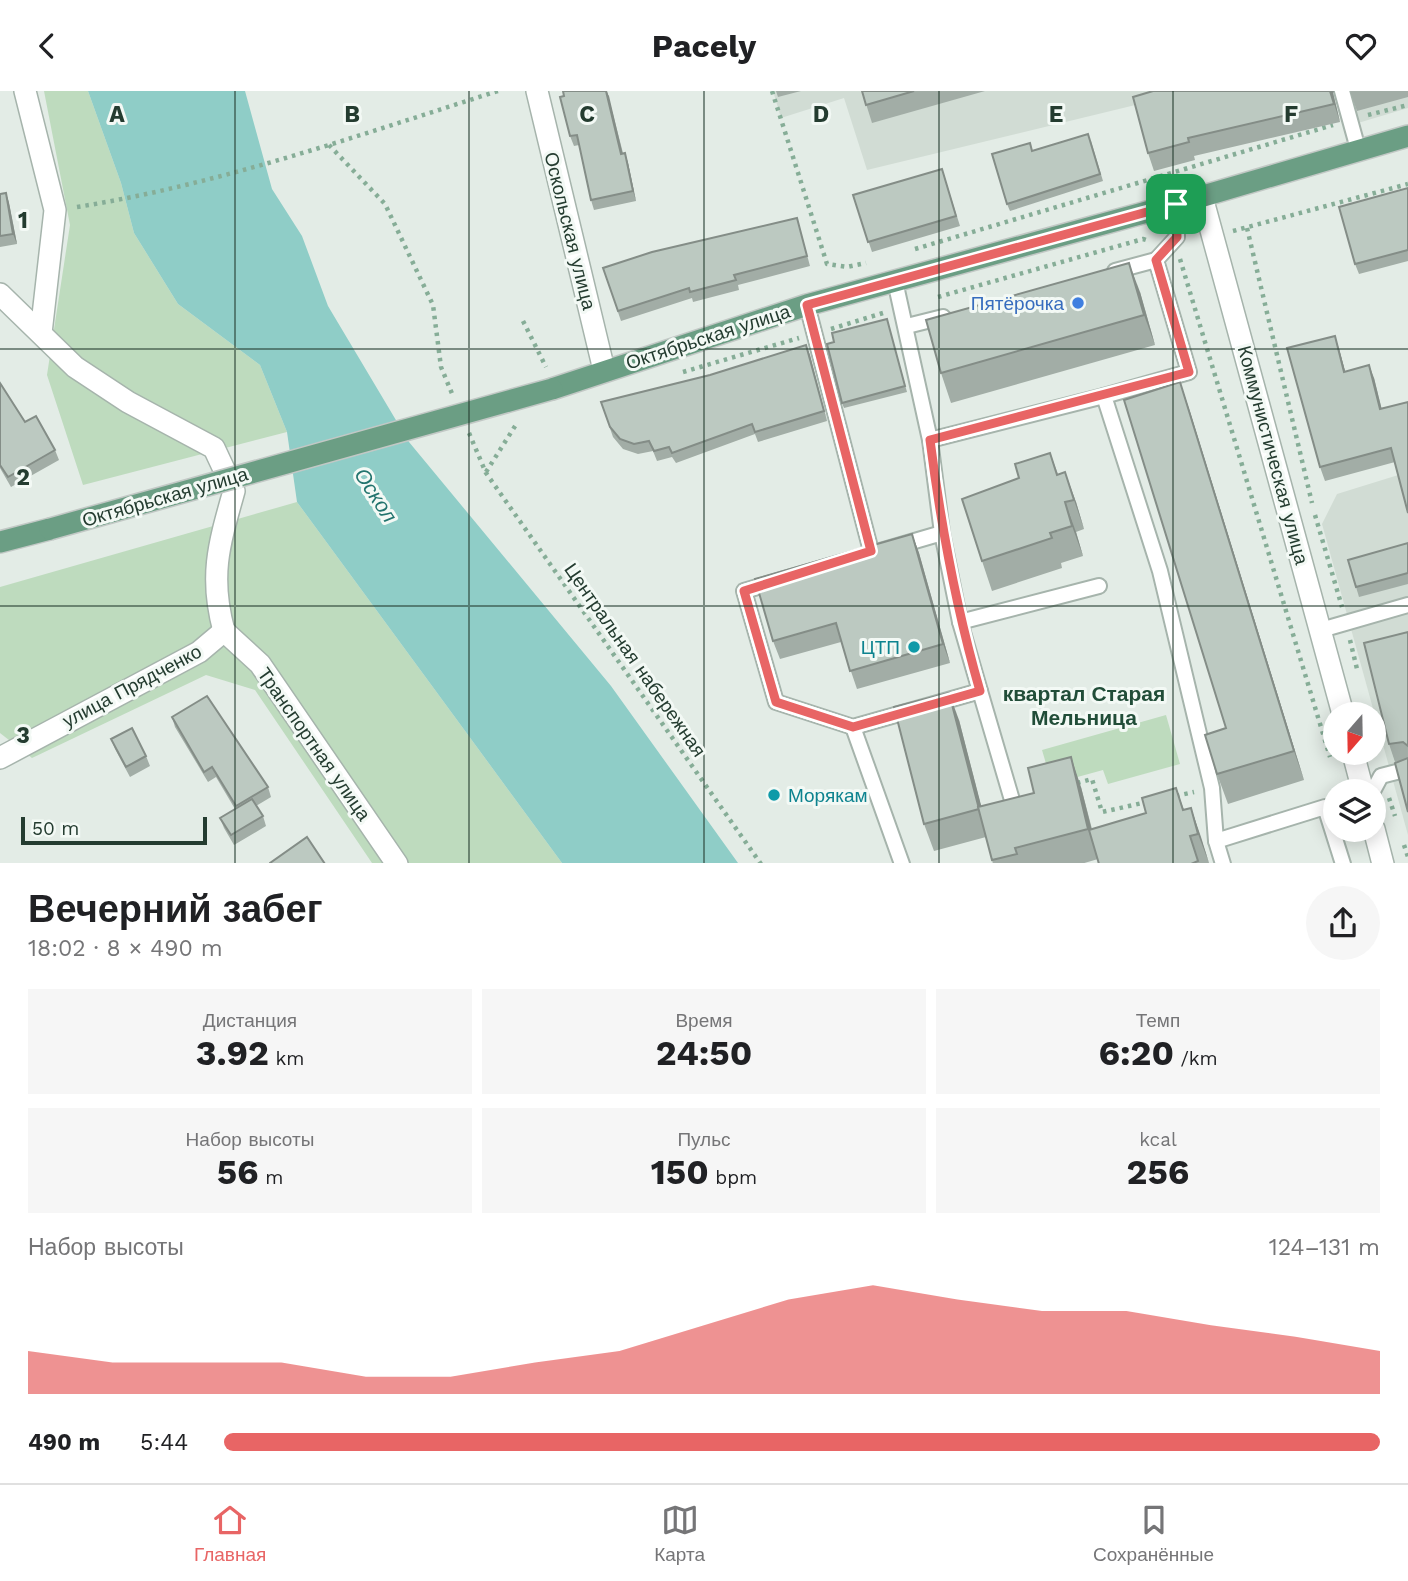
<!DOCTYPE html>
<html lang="ru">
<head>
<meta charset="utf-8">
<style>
  :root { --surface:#fff; --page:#f6f6f6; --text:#202124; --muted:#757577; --line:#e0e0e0; --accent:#e86565 }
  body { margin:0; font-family:"Work Sans",sans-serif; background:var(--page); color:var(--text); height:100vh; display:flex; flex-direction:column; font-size:26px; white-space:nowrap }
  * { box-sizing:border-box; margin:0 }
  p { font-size:23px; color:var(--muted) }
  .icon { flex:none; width:38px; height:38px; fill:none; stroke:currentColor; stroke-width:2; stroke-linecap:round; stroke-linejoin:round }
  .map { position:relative; height:772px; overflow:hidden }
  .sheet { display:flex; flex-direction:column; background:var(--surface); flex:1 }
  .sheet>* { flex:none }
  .needle { width:46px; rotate:200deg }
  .tools { position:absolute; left:1323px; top:611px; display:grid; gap:14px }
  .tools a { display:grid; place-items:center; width:63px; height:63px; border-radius:50%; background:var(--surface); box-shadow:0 4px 18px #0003; font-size:35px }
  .scale { position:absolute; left:21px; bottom:18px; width:186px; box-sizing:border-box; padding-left:7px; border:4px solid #243c30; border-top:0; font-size:19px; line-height:24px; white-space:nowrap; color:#243c30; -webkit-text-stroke:5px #f3f9f5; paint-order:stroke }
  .pin { position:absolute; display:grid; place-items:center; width:60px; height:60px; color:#fff; margin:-30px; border-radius:14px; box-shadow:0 4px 10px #0006 }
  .round { display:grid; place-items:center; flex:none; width:74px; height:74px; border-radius:37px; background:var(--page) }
  .headline { display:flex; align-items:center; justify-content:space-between; height:119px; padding:0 28px }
  h1 { font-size:38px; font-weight:700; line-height:52px }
  .stats { display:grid; grid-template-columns:repeat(3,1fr); gap:10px; height:119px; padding:7px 28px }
  .stats div { display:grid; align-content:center; border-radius:0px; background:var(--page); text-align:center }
  .stats b { font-size:35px; font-weight:700 }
  .stats small { font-size:19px; font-weight:400 }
  .stats p { font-size:19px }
  .chart { height:196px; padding:14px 28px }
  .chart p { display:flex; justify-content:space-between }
  .chart svg { width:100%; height:126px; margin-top:7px; fill:var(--accent); opacity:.7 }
  ul { padding:0 28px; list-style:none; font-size:23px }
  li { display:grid; grid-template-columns:112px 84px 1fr; align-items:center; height:52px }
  li i { height:18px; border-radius:9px; background:var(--accent) }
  header { display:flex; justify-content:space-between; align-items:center; height:91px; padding:0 28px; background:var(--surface); font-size:32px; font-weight:700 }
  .dock { display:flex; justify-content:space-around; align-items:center; height:98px; border-top:2px solid var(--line); background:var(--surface); font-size:19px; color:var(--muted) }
  .dock a { display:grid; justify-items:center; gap:4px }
  .dock .current { color:var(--accent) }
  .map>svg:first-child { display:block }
</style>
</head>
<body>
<header><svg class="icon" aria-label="back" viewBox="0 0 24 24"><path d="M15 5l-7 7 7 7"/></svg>Pacely<svg class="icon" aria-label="heart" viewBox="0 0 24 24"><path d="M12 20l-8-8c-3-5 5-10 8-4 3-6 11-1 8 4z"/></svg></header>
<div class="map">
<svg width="1408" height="773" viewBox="0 0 1408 773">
  <rect width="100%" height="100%" fill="#e3ece6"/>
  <g fill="#d1dcd4">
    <path d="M 773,0 L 1193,0 L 867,79 L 844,7 L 781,27 Z"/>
    <path d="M 1344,0 L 1408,0 L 1408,17 L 1358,32 Z"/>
    <path d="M 1408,381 L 1408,744 L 1322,433 L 1337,403 Z"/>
  </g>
  <g fill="#bedbbe">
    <path d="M 44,0 L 88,0 L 121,92 L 134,142 L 178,213 L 260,274 L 287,341 L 83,394 L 47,284 L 70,134 Z"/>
    <path d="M 297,411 L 562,772 L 372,772 L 255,599 L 206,584 L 32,667 L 0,642 L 0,496 Z"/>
    <path d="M 1166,624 L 1180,673 L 1108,693 L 1103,679 L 1052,693 L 1042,659 Z"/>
  </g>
  <path fill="#8fcdc7" d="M 88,0 L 245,0 L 272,98 L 302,145 L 328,215 L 409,351 L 611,595 L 738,772 L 562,772 L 297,411 L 287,341 L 260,274 L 178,213 L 134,142 L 121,92 Z"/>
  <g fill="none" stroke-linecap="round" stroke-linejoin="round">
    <defs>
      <g id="lane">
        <path d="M 1342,0 L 1358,58"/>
        <path d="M 1156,169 L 1177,146 L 1176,113"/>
        <path d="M 1115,180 L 1156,169 L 1189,281 L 1104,305 L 1160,480 L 1212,697 L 1216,750"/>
        <path d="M 895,190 L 930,349 L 942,442"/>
        <path d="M 807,214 L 871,460"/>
        <path d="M 907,235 L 943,226"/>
        <path d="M 930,349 L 1104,305"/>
        <path d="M 942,442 L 960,531 L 980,600 L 853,636 L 776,611 L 744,500 Z"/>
        <path d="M 960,531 L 1099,495"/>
        <path d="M 1321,539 L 1408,514"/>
        <path d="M 980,600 L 1012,709"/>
        <path d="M 853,636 L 902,773"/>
        <path d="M 1373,700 L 1381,685 L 1408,678"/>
        <path d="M 1223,773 L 1216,750 L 1325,716 L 1343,773"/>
      </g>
      <g id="street">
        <path d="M 25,0 L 55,119 L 41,242"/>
        <path d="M 537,0 L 604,279"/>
        <path d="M 1202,106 L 1343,623"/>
        <path d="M 0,203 L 75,276 L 128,311 L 214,357 L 234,400 C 219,453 209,485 224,540"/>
        <path d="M 224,540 L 260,573 L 397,773"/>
        <path d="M 1353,662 L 1363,700"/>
        <path d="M 0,667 L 199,561 L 224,540"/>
        <path d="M 1374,738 L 1383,773"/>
      </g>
      <g id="primary">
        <path d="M 552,298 L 807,214 L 1176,113 L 1408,45"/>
        <path d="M 0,451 L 50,438"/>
      </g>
    </defs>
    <use href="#lane" stroke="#a6b4ac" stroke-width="18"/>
    <use href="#street" stroke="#a6b4ac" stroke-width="24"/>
    <use href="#primary" stroke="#c2c8c5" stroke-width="24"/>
    <g stroke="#86ad97" stroke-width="4.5" stroke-dasharray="3.5 5" stroke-linecap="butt">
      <path d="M 772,0 L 827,173 L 847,176 L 866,172"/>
      <path d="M 1368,24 L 1408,14"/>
      <path d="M 329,54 L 385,113 L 433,214 L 441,276 L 453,305"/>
      <path d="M 77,116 C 221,93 359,44 498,0"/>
      <path d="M 1247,137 L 1312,412"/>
      <path d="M 1233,140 L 1408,93"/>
      <path d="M 915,158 L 1333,34"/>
      <path d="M 1180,168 L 1330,666"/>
      <path d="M 938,206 L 1143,148 L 1149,150"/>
      <path d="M 523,230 L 546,276"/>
      <path d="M 831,238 L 883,222"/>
      <path d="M 683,281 L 799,247"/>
      <path d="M 469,342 L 486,382 L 761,773"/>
      <path d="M 486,381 L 517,332"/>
      <path d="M 1315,424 L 1342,516"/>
      <path d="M 1350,549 L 1357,578"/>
      <path d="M 1077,692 L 1092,688 L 1102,721 L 1147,711"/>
      <path d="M 1176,705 L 1194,701"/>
      <path d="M 1389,707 L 1395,725"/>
      <path d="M 1404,754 L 1408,766"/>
    </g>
    <use href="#lane" stroke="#fff" stroke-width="14"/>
    <use href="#street" stroke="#fff" stroke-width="21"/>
    <use href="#primary" stroke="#6b9e84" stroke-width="21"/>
    <defs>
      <path id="primary-bridge" d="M 50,438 L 552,298"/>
    </defs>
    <use href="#primary-bridge" stroke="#c2c8c5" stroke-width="24" stroke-linecap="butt"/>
    <use href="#primary-bridge" stroke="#6b9e84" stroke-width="21"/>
  </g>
  <g fill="#a2ada6">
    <path d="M 563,0 L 607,0 L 623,62 L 625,62 L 628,72 L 636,110 L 594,119 L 591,109 L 579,54 L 574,55 L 570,45 Z"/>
    <path d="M 776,0 L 801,0 L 778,6 Z"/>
    <path d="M 862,0 L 985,0 L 872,32 Z"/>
    <path d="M 1153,0 L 1334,0 L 1333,2 L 1340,31 L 1194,65 L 1195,69 L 1154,80 L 1148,62 Z"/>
    <path d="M 1350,0 L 1408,0 L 1408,6 L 1357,20 Z"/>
    <path d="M 1091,50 L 1103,90 L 1010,120 L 1007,113 L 1033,60 Z"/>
    <path d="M 942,78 L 960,135 L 872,161 L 853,104 Z"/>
    <path d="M 1408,97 L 1408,170 L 1359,183 L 1355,173 Z"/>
    <path d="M 6,102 L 9,112 L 17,153 L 0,156 L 0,103 Z"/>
    <path d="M 797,127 L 810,175 L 738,194 L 739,199 L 693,211 L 692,207 L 621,230 L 603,177 Z"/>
    <path d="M 1140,201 L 1155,254 L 951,312 L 941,282 Z"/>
    <path d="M 887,228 L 907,301 L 844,317 L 842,312 L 834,251 Z"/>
    <path d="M 806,254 L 827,330 L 758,351 L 755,343 L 676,372 L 672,366 L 657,370 L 653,360 L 638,363 L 623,358 L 613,346 L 601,311 L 710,284 Z"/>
    <path d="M 1339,258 L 1345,280 L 1374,287 L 1395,371 L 1325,390 L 1320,376 Z"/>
    <path d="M 1180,291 L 1190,321 L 1304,689 L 1228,713 L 1217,683 L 1226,637 Z"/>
    <path d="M 0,292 L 25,331 L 55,359 L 59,369 L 11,396 L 0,377 Z"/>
    <path d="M 1050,362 L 1058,383 L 1076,411 L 1084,438 L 1076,441 L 1083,465 L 1061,472 L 1062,477 L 992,500 L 982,470 L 1019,387 Z"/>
    <path d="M 912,443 L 919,462 L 950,572 L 857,598 L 841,551 L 780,568 L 773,550 Z"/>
    <path d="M 1408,452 L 1408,493 L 1359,506 L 1356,496 Z"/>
    <path d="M 1408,541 L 1408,721 L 1401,670 L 1395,671 L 1389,653 Z"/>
    <path d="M 172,626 L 268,696 L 271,706 L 256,715 L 263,725 L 266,735 L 234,754 L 224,737 L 220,727 L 235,718 L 216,686 L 208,691 L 175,636 Z"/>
    <path d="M 959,629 L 981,715 L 1081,696 L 1092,738 L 1146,722 L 1176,697 L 1184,719 L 1191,717 L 1209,772 L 1099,773 L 1098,768 L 1081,773 L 993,773 L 986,746 L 934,760 L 924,733 Z"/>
    <path d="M 111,648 L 146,665 L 150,675 L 130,686 L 115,658 Z"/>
  </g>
  <g fill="#848d87">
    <path d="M 606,0 L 609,5 L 625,73 L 621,63 Z"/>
    <path d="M 1330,0 L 1334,0 L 1333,2 L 1340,31 Z"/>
    <path d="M 625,62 L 628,72 L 636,110 L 633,100 Z"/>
    <path d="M 6,102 L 9,112 L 17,153 L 13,143 Z"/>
    <path d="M 1129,172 L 1140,201 L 1155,254 L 1144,224 Z"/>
    <path d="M 1335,245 L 1339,258 L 1349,294 L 1344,281 Z"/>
    <path d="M 806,254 L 810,264 L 827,330 L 824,320 Z"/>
    <path d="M 1369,274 L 1374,287 L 1385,332 L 1380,318 Z"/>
    <path d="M 1180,291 L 1190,321 L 1304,689 L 1294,660 Z"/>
    <path d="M 1065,381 L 1076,411 L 1084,438 L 1074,409 Z"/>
    <path d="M 1065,411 L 1076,441 L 1083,465 L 1072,435 Z"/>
    <path d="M 912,443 L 919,462 L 950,572 L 943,553 Z"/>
    <path d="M 949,602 L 959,629 L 989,745 L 979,718 Z"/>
    <path d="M 1071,666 L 1081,696 L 1099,768 L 1088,738 Z"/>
    <path d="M 1191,717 L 1201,746 L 1209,772 L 1198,743 Z"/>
  </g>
  <g fill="#bcc9c1" stroke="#848d87" stroke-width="2">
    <path d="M 563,0 L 606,0 L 621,63 L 625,62 L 633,100 L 591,109 L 577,44 L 570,45 L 560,6 L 564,5 Z"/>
    <path d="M 862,0 L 914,0 L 866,14 Z"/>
    <path d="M 1153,0 L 1330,0 L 1334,13 L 1188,47 L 1189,51 L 1148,62 L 1133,6 Z"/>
    <path d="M 1088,43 L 1100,83 L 1007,113 L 992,63 L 1030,52 L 1032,60 Z"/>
    <path d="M 942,78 L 956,125 L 868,151 L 853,104 Z"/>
    <path d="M 1408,97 L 1408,159 L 1355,173 L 1339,116 Z"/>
    <path d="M 6,102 L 13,143 L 0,145 L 0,103 Z"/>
    <path d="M 797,127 L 807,165 L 734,184 L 736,189 L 690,201 L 689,197 L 618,220 L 603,177 L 652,161 Z"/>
    <path d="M 1129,172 L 1144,224 L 941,282 L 926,229 Z"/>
    <path d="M 887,228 L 905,295 L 842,312 L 827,253 L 834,251 L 832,242 Z"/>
    <path d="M 1335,245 L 1344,281 L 1369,274 L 1380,318 L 1408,311 L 1408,422 L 1391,357 L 1320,376 L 1287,257 Z"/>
    <path d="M 806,254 L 824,320 L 755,341 L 752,333 L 672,362 L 669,356 L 654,360 L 649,350 L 634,353 L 620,348 L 610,336 L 601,311 L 710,284 Z"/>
    <path d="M 1180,291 L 1294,660 L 1217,683 L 1205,644 L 1226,637 L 1124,309 Z"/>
    <path d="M 0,292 L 25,331 L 36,325 L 55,359 L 8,386 L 0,374 Z"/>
    <path d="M 1050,362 L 1057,384 L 1065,381 L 1074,409 L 1065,411 L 1072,435 L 1050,442 L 1052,447 L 982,470 L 962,408 L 1019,387 L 1015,373 Z"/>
    <path d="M 912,443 L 943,553 L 850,580 L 836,532 L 773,550 L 755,488 Z"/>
    <path d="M 1408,452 L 1408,482 L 1356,496 L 1348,469 Z"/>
    <path d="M 1408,541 L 1408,655 L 1403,651 L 1389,653 L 1364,552 Z"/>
    <path d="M 949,602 L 979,718 L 924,733 L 894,616 Z"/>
    <path d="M 207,605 L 268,696 L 236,715 L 212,676 L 204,681 L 172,626 Z"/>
    <path d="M 132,637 L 146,665 L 126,676 L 111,648 Z"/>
    <path d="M 1071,666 L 1088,738 L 1015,757 L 1017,763 L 992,769 L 978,716 L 1034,702 L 1028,677 Z"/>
    <path d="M 1408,667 L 1408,721 L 1395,672 Z"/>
    <path d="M 1176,697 L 1183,719 L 1191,717 L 1198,743 L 1190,745 L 1198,770 L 1191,773 L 1099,773 L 1089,739 L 1146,722 L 1142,707 Z"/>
    <path d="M 252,708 L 263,725 L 231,744 L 220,727 Z"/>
    <path d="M 307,746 L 325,773 L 270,773 L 270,772 Z"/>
  </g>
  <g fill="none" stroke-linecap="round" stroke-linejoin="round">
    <defs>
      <path id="route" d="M 1176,113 L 1177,146 L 1156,169 L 1189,281 L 930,349 C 941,435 956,517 980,600 L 853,636 L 776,611 L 744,500 L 871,460 L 807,214 Z"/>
    </defs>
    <use href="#route" stroke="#fff" stroke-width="14"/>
    <use href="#route" stroke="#e86565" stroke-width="9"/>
  </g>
  <path fill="none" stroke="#243c30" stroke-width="2" stroke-opacity="0.55" d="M 235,0 L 235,773M 469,0 L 469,773M 704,0 L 704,773M 939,0 L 939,773M 1173,0 L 1173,773M 0,258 L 1408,258M 0,515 L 1408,515"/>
  <circle fill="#3f7fe0" stroke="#f3f9f5" stroke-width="2.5" cx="1078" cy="212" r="7"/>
  <g fill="#0f9aa8" stroke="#f3f9f5" stroke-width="2.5">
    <circle cx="914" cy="556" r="7"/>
    <circle cx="774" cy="704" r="7"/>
  </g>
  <g text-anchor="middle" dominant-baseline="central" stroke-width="6" stroke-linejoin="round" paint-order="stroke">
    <g font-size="19" fill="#243c30" stroke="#f3f9f5">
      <text transform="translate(570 140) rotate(76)">Оскольская улица</text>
      <text transform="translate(708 246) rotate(-18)">Октябрьская улица</text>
      <text transform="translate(1273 364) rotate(75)">Коммунистическая улица</text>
      <text transform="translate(165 406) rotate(-16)">Октябрьская улица</text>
      <text transform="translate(635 569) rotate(55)">Центральная набережная</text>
      <text transform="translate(132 595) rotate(-28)">улица Прядченко</text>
      <text transform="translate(314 653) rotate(55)">Транспортная улица</text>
    </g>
    <g font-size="19" fill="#366cbe" stroke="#f3f9f5" text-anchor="end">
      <text x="1064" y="212">Пятёрочка</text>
    </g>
    <g font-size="19" fill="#0d838f" stroke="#f3f9f5" text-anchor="end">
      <text x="900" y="556">ЦТП</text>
      <text x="788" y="704" text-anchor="start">Морякам</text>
    </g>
    <g font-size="21" font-style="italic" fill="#22746e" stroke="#f3f9f5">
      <text transform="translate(376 404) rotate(57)">Оскол</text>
    </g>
    <g font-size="21" font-weight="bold" fill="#214d38" stroke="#f3f9f5">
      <text x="1084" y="602">квартал Старая<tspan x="1084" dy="24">Мельница</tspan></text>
    </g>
  </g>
  <g font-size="23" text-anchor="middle" font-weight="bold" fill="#243c30" stroke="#f3f9f5" stroke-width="6" stroke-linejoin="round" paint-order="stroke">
    <text x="117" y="31">A</text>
    <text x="352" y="31">B</text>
    <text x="587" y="31">C</text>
    <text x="821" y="31">D</text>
    <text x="1056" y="31">E</text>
    <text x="1291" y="31">F</text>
    <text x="23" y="137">1</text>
    <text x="23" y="394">2</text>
    <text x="23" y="652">3</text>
  </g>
</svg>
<div class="tools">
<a><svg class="needle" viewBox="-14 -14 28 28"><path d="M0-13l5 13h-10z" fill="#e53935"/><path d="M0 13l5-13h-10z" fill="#757577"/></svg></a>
<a><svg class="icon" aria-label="layers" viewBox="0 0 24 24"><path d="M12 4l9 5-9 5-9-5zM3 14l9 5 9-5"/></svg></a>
</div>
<div class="scale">50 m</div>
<div class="pin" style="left:1176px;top:113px;background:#1e9e55"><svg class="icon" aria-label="arrive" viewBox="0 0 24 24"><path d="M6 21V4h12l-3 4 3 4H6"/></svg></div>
</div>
<section class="sheet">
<div class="headline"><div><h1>Вечерний забег</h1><p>18:02 · 8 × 490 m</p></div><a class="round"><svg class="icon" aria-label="share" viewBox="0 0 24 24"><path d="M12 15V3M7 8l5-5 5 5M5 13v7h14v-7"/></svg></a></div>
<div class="stats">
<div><p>Дистанция</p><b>3.92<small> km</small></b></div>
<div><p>Время</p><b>24:50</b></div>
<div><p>Темп</p><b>6:20<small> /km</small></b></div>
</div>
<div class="stats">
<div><p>Набор высоты</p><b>56<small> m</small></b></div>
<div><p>Пульс</p><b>150<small> bpm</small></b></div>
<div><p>kcal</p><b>256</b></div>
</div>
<div class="chart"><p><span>Набор высоты</span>124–131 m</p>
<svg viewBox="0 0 160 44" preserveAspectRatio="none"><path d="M0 44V29L10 33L20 33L30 33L40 38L50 38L60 33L70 29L80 20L90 11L100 6L110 11L120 15L130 15L140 20L150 24L160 29V44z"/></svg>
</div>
<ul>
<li><b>490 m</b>5:44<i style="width:100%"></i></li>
</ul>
</section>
<nav class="dock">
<a class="current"><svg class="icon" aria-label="home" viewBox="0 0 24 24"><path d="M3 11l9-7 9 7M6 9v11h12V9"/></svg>Главная</a>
<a><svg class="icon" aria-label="map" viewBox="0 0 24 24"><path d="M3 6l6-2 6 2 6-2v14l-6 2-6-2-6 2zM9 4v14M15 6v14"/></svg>Карта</a>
<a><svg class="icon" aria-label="saved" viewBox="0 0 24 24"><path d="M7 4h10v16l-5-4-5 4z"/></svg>Сохранённые</a>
</nav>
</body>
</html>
